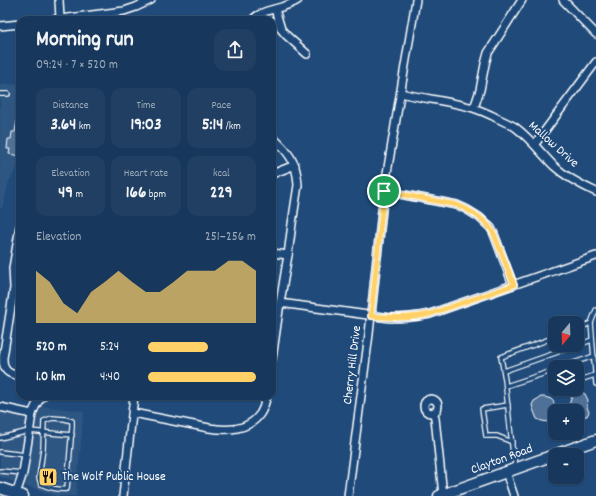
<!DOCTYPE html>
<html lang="en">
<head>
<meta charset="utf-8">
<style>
  :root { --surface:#17385c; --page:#203f62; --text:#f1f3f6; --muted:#9eacbb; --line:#365272; --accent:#ffd166 }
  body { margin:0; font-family:Dekko,sans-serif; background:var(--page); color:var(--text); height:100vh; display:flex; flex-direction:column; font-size:15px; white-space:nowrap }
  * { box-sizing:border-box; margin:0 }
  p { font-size:13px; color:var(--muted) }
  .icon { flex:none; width:22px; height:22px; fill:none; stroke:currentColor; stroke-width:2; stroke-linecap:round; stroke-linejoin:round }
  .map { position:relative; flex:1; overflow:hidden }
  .details { position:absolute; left:16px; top:16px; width:260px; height:384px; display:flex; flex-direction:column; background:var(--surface); border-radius:12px; box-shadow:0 1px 3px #0004,0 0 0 1px var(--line) }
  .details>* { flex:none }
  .needle { width:26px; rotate:199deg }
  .buttons { position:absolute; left:548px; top:316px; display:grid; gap:8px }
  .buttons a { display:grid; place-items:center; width:36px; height:36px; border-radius:8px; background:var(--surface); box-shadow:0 1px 3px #0004,0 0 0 1px var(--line); font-size:20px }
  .pin { position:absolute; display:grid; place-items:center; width:34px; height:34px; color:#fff; margin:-17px; border:2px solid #fff; border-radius:50%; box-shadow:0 1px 4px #0007 }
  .round { display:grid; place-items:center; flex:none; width:42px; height:42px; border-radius:12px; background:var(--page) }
  .overview { display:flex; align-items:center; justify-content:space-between; height:68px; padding:0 20px }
  h1 { font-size:22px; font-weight:700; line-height:30px }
  .figures { display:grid; grid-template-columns:repeat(3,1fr); gap:6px; height:68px; padding:4px 20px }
  .figures div { display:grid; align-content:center; border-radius:10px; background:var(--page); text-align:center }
  .figures b { font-size:17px; font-weight:700 }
  .figures small { font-size:11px; font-weight:400 }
  .figures p { font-size:11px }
  .chart { height:112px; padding:8px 20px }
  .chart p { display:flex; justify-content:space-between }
  .chart svg { width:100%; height:72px; margin-top:4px; fill:var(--accent); opacity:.7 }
  ul { padding:0 20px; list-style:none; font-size:13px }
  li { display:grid; grid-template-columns:64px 48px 1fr; align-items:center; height:30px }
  li i { height:10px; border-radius:5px; background:var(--accent) }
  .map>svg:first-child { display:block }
</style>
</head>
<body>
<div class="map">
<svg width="596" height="496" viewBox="0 0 596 496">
  <rect width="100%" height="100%" fill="#1f4a7a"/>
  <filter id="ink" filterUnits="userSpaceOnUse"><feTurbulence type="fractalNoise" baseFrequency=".025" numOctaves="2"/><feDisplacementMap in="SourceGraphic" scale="8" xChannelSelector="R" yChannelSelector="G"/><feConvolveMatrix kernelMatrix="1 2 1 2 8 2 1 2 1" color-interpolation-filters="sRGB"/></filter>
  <g filter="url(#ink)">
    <g fill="#2e5683">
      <path d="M 17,84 L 20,100 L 20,164 L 17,168 L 9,181 L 2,209 L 0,208 L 0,85 Z"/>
      <path d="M 40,406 L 84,411 L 76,496 L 56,496 L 0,477 L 0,411 L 24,416 Z"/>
    </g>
    <g fill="#507197" stroke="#fff">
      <path d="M 17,120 L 20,120 L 20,156 L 9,154 L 10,149 L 7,149 L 8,139 L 11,139 L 12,132 L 15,132 Z"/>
      <path d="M 574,390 L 580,391 L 585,394 L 588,400 L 587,407 L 589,412 L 587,416 L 577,417 L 577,411 L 555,411 L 555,423 L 542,421 L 537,419 L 533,409 L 532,405 L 534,401 L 541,397 L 545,397 L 551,399 L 554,402 L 554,406 L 568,408 Z"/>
    </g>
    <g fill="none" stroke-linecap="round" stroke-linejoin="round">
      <defs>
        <g id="lane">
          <path d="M 0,94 L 8,94"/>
          <path d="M 596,310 L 591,323 L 596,384"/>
          <path d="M 577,329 L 591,323"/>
          <path d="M 562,367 L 594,356"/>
          <path d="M 504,371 L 592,340"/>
          <path d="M 577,380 L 580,380 L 595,375"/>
          <path d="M 506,386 L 555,370"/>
          <path d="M 508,405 L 482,409 L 486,436 L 497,436 L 512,442"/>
          <path d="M 52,418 L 65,419 L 72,421 L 72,427 L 67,489 C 59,490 48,488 41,484 L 39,478 L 43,449 L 44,421 Z"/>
          <path d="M 0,438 L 29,431 L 72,435"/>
          <path d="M 0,452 L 26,455"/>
          <path d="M 516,467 L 513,455 L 505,380 L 501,357 L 555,337"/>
          <path d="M 0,471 L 23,473"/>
        </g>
        <g id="street">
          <path d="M 59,0 L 60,19"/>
          <path d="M 563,0 L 596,34"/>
          <path d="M 275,9 L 281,29 L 286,35 L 307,54"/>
          <path d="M 52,20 L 124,11 L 136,7 L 151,0"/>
          <path d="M 252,20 C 265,7 284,10 298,0"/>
          <path d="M 0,26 L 20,24"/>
          <path d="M 401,93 C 425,99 449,101 473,108 C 480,110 486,113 493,116 C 500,120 508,123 515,127 C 530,138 541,153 554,166 C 566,177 581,185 596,192"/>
          <path d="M 474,108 L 480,90 L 485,64 L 488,53 L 522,0"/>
          <path d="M 272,137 C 288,151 297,162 298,185 L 292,224 L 288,255 L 280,303 L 272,359"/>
          <path d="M 535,144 L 596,62"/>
          <path d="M 272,174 L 295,165"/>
          <path d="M 384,191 L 457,205 L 466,209 L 479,217 L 491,228 L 494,234 L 513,285"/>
          <path d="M 20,226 L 13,268 L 14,288 L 3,358 C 3,371 8,374 20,376"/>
          <path d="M 272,253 L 288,255"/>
          <path d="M 280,303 L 390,318 C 404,318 416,317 430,314 L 596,256"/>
          <circle cx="431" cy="406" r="7"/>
          <path d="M 0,407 L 32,414"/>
          <path d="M 433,412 L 435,418 L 443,495"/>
          <path d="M 133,413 L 209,428 C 227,431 249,430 260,414 C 264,408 265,402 267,396"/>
          <path d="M 506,472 L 514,496"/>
          <path d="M 16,494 L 23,473 L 32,414 C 35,407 37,401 43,396"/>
          <path d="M 123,496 L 134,396"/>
          <path d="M 348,496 L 369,334 L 384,191 L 416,0"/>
        </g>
        <g id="secondary">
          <path d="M 0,488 L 23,496"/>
          <path d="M 439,496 L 596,440"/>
        </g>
      </defs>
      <use href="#lane" stroke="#fff" stroke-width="6"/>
      <use href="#street" stroke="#fff" stroke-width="10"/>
      <use href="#secondary" stroke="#fff" stroke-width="13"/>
      <use href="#lane" stroke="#1f4a7a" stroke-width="3.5"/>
      <use href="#street" stroke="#1f4a7a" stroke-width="7"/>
      <use href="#secondary" stroke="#1f4a7a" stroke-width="10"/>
    </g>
  </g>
  <g fill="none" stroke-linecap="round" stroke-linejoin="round" filter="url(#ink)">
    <defs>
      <path id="route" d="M 384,191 L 457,205 C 472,211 486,219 494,234 L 514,285 L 430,314 C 410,319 391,318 371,316 Z"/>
    </defs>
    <use href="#route" stroke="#fff" stroke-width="8"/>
    <use href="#route" stroke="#ffd166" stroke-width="5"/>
  </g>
  <defs>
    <symbol id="restaurant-square" viewBox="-11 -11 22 22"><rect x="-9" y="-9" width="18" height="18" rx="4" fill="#ffd166" stroke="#1f4a7a"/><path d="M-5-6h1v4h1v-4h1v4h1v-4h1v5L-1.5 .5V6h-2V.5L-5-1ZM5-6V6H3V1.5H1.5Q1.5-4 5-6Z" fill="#111"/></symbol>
  </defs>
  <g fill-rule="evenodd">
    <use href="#restaurant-square" x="37" y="466" width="22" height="22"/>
  </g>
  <g text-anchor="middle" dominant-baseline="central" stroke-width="4" stroke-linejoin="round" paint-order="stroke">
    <g font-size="13" fill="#fff" stroke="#1f4a7a">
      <text transform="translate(553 145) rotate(42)">Mallow Drive</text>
      <text transform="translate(353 365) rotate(-83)">Cherry Hill Drive</text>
      <text transform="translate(502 460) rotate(-20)">Clayton Road</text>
    </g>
    <g font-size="13" fill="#fff" stroke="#1f4a7a" text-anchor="start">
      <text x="62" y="477">The Wolf Public House</text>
    </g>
  </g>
</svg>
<div class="buttons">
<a><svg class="needle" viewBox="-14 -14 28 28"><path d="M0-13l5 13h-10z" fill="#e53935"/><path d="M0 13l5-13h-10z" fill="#9eacbb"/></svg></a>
<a><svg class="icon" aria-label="layers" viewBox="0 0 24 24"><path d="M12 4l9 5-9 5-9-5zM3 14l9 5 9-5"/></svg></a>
<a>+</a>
<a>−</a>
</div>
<div class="pin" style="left:384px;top:191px;background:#1e9e55"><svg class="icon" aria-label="arrive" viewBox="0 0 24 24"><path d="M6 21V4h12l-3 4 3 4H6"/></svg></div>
<section class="details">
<div class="overview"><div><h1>Morning run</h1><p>09:24 · 7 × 520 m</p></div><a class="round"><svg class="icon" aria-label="share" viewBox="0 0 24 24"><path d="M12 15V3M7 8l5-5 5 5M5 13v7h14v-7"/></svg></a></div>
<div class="figures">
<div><p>Distance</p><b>3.64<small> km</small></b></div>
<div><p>Time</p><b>19:03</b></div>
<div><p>Pace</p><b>5:14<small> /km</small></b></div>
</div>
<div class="figures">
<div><p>Elevation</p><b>49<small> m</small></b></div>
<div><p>Heart rate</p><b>166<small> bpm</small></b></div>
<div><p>kcal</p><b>229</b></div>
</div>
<div class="chart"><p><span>Elevation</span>251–256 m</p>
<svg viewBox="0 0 160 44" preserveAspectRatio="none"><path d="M0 44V12L10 19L20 32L30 38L40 25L50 19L60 12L70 19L80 25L90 25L100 19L110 12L120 12L130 12L140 6L150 6L160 12V44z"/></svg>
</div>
<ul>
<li><b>520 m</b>5:24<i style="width:56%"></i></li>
<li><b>1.0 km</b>4:40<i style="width:100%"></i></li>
</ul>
</section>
</div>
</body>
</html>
